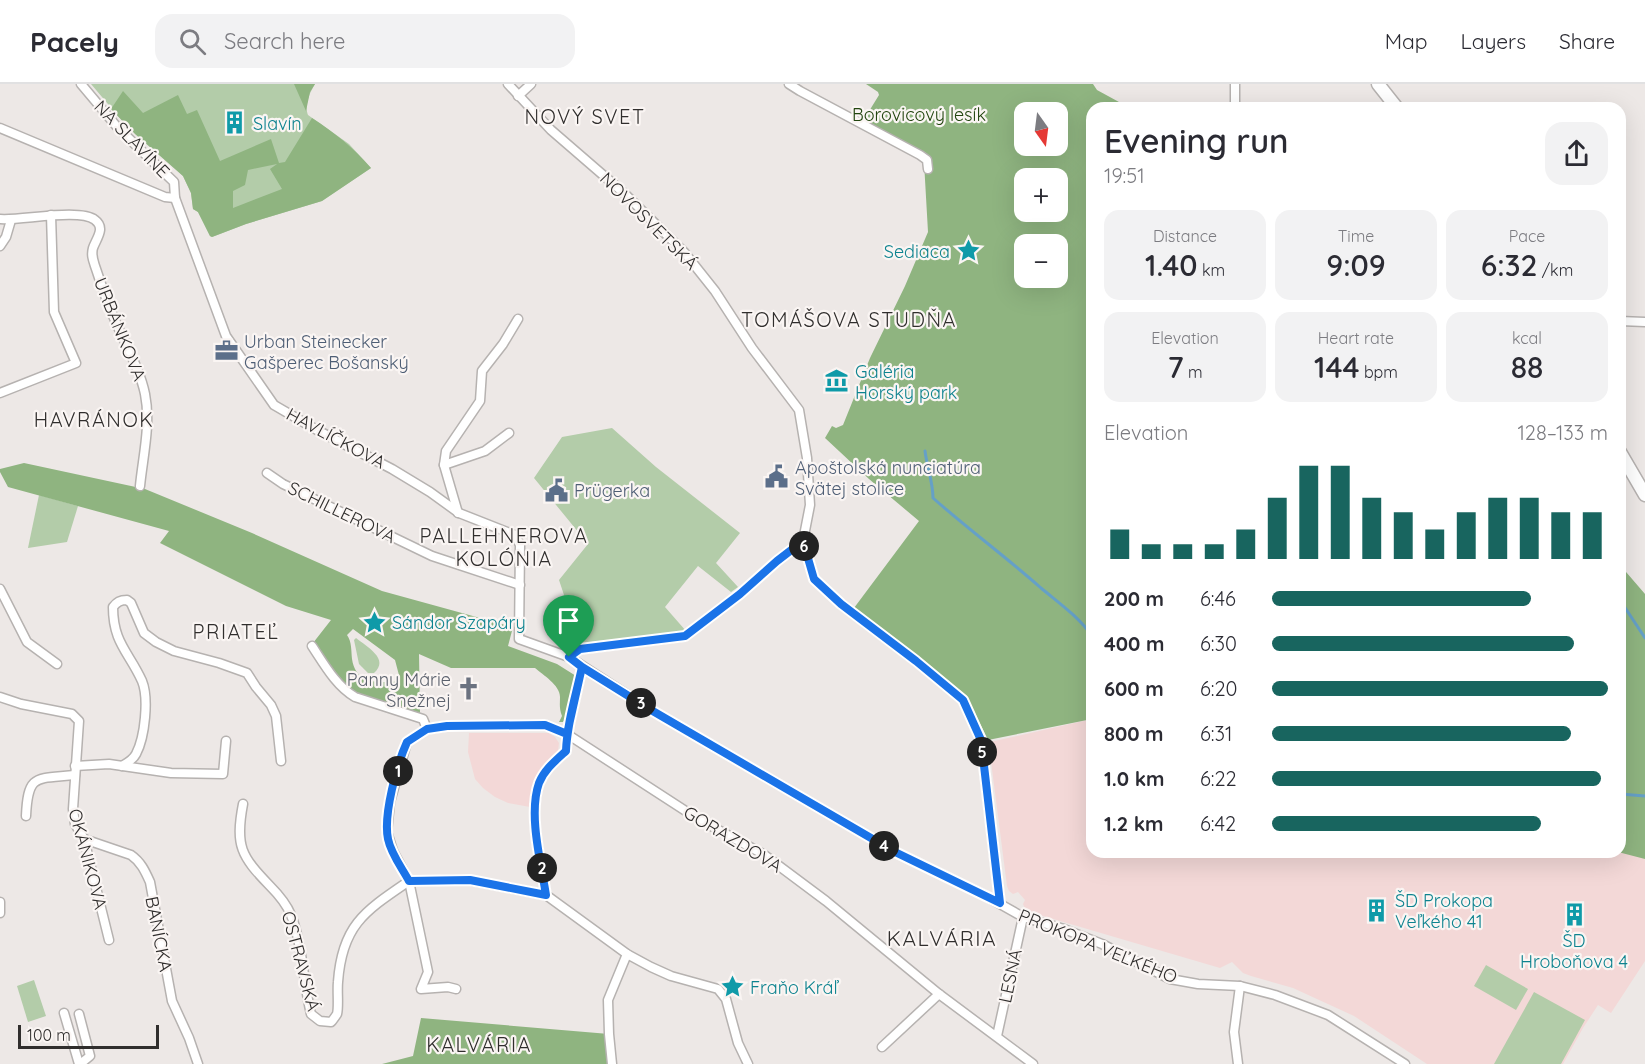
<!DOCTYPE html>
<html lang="en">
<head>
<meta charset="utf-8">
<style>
  :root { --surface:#fff; --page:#f2f2f3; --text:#2b2b33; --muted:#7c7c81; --line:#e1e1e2; --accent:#18655f }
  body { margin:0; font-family:Quicksand,sans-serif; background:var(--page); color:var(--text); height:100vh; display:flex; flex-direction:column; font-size:22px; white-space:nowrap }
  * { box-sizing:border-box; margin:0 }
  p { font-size:20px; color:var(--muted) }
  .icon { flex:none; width:33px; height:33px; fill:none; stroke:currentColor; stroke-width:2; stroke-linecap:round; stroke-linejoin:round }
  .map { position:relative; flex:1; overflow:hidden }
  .sheet { position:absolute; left:1086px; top:18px; width:540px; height:756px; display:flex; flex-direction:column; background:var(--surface); border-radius:18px; box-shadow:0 6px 24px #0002 }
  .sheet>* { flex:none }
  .needle { width:39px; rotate:166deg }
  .buttons { position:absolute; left:1014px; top:18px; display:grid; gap:12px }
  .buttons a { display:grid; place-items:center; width:54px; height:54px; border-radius:12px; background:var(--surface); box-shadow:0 6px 24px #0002; font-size:30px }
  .scale { position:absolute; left:18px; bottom:15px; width:141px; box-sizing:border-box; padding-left:6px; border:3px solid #302e2d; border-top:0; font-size:16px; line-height:21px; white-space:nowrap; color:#302e2d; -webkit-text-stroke:4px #faf5f3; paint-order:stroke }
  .pin { position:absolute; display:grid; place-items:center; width:51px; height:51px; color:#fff; margin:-62px -26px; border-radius:50% 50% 50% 0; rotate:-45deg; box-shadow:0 0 6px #0007 }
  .pin .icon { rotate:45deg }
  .km { position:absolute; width:30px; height:30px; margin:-15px; border-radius:50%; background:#222; color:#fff; font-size:16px; line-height:30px; text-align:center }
  .round { display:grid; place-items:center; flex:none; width:63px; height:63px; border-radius:18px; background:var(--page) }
  .head { display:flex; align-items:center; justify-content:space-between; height:102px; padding:0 18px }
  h1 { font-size:33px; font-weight:600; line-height:45px }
  .metrics { display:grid; grid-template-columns:repeat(3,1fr); gap:9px; height:102px; padding:6px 18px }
  .metrics div { display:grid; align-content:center; border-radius:15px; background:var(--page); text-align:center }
  .metrics b { font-size:30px; font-weight:600 }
  .metrics small { font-size:16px; font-weight:400 }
  .metrics p { font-size:16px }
  .chart { height:168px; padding:12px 18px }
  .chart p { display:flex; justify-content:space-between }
  .chart svg { width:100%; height:108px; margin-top:6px; stroke:var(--accent); stroke-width:6 }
  ul { padding:0 18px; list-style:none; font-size:20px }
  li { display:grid; grid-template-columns:96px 72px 1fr; align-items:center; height:45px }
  li i { height:15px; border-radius:8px; background:var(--accent) }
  header { display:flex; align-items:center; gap:36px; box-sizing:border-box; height:84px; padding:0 30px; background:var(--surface); border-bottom:2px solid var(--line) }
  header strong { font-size:28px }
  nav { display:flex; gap:33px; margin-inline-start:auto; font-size:21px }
  .search { width:420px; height:54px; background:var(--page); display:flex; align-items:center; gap:15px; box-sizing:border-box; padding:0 21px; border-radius:18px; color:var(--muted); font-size:22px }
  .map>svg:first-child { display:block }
</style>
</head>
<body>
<header>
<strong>Pacely</strong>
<div class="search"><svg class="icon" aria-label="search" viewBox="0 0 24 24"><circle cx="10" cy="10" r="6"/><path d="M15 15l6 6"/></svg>Search here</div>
<nav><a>Map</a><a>Layers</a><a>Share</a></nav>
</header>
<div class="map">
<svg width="1645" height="980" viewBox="0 0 1645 980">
  <rect width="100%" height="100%" fill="#ede8e6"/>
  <g fill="#f3d8d7">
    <path d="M 1092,635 L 1092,768 L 1620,768 L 1645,774 L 1645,877 L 1611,929 L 1598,921 L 1583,944 L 1563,980 L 1427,980 L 1354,932 L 1293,904 L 1251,892 L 1243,889 L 1232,878 L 1220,884 L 1026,827 L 1023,820 L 1025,816 L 1018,808 L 1013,810 L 1009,807 L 1007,802 L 989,662 L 990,658 Z"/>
    <path d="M 469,649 L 549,649 L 555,653 L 559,659 L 558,667 L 548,678 L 536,696 L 530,723 L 508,719 L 495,713 L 483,704 L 475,695 L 468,668 Z"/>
  </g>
  <g fill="#b3cca9">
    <path d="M 91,0 L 315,0 C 310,8 304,21 308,31 L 349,60 L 371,84 L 322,117 L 246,140 L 212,153 L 210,152 L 198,128 L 193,125 L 191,109 L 183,92 L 124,39 Z"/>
    <path d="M 612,344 L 656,383 L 740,449 L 716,479 L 738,503 L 731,508 L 698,482 L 665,523 L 686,547 L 574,560 L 592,537 L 566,517 L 559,496 L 588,460 L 534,394 L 562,353 Z"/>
    <path d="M 39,411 L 78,422 L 67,458 L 28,464 Z"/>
    <path d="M 356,554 C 367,563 390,575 374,589 L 368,589 L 359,580 L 354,556 Z"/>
    <path d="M 1486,881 L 1528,905 L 1516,926 L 1474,902 Z"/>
    <path d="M 34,896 L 46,932 L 28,938 L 17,902 Z"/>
    <path d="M 1534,908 L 1585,936 L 1561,980 L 1494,980 Z"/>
  </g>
  <g fill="#8fb480" fill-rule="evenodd">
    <path d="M 294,0 L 315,0 L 310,8 L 306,27 Z"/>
    <path d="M 866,0 L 1093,0 L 1097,6 L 1130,24 L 1092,24 L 1092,635 L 988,656 L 974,627 L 960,608 L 854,524 L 919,437 L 869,395 L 825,354 L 832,342 L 836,344 L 843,341 L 870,274 L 905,202 L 928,148 L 924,78 L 927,70 L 863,37 L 879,11 L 878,8 ZM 1024,28 L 1058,28 L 1058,62 L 1024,62 ZM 1024,94 L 1058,94 L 1058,128 L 1024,128 ZM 1024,160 L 1058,160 L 1058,194 L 1024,194 Z"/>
    <path d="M 123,7 L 143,29 L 178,11 L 187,30 L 197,26 L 220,77 L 271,55 L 279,79 L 285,78 L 312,34 C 335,49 353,63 371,84 L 322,117 L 246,140 L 212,153 L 210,152 L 198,128 L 193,125 L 191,109 L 183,92 L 135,50 L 111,25 ZM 277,80 L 270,85 L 282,105 L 233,124 L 233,107 L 245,101 L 248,86 Z"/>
    <path d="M 24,379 L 145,405 L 252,449 L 382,507 L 513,543 L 508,562 L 557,580 L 576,592 L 568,631 L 563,638 L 559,638 L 562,632 C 559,624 560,620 560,613 C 560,601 543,591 535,584 L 451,584 L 419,570 L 420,631 L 361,613 L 340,597 L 313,559 L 331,536 L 286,522 L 160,459 L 169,447 L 8,403 L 0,388 L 0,385 ZM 353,545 L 395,576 L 400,595 L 399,597 C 379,599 356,601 352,575 C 351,567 352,558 347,551 Z"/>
    <path d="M 1620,481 L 1645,510 L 1645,775 L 1618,768 L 1620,768 Z"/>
    <path d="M 421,934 L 609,950 L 612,980 L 382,980 L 413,972 Z"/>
  </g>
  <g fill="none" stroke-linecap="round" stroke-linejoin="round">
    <g stroke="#65a0c7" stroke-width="3">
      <path d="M 925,367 C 927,383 933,398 933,414 C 968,445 1006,473 1041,504 C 1059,519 1079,533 1092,552"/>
      <path d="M 1620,516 L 1645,554"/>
      <path d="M 1620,710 L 1645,712"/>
    </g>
    <defs>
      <g id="street">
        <path d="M 81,0 L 118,44 L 174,98 L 175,114 L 226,252 L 274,321 L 317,346 L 392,385 L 430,408 L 459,429 L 515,451 L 520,461 L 519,555 L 569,573 L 651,626 L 895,768 L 984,811 L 1023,833 L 1064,845 L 1102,860 L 1170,895 L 1198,900 L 1240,902 L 1275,911 L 1328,931 L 1405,980"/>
        <path d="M 508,0 L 551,46 L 625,110 L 684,168 L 715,207 L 752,264 L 799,326 L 807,374 L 810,421 L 803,457 L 777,477 L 740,510 L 685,552 L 580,565 L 569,573"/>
        <path d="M 789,0 L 800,7 L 920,71 L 927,76 L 928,85"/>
        <path d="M 1235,0 L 1235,24"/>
        <path d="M 518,12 L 531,0"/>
        <path d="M 0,44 L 165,113 L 175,114"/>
        <path d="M 0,135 C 20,137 80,124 95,136 C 106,144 96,155 93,164 C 91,171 93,176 95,182 C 101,199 106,217 114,234 C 124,258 140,285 145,310 C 151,340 143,372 140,402"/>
        <path d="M 0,162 L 6,153 L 11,136"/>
        <path d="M 1620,237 L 1645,238"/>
        <path d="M 0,309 L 76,279 L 54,228 L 51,131"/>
        <path d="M 444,381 L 485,367 L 509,349"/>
        <path d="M 267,389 L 283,400 L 432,472 L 520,501"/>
        <path d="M 458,429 L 444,381 L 446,367 L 480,317 L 482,287 L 503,260 L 518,235"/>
        <path d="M 803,457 L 814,495 L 841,520 L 916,577 L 963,616 L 981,656 L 1000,819"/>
        <path d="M 0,505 L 27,558 L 57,580"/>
        <path d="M 312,562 C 324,580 336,602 355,613 L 423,635 L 427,645"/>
        <path d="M 0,613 L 21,620 L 72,630 L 79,637 L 73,725 L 75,740 L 84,755 L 109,856"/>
        <path d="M 75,682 L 109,680 L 171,689 L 223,690 L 226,657"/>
        <path d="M 122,682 C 127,679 133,676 136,670 C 145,653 149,614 142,597 C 129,568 113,559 113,523 C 117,518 120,516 127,516 L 131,519 L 144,549 L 156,558 L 174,567 L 219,579 L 247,589 L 256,603 L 271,621 L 276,632 L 281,677"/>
        <path d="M 243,720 C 235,762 241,772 270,802 C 279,811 286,819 291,831 C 303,862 303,898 311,930 L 320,937 L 331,938 C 333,936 335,933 337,930 C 339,923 337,907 338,898 C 342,841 365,827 409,797"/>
        <path d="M 26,732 C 28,689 36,695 75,691"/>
        <path d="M 84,755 L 131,771 C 141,778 145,787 150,798 L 172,917 L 189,954 L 198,980"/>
        <path d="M 409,797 L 469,796 L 546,811 L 627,870 L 651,883 L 671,892 L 718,905 L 726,915 L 738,959 L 748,980"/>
        <path d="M 546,811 C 541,779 528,730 539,699 C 544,686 555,677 566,667 L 567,650 L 582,583"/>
        <path d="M 0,818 L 0,829"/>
        <path d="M 456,905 L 448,903 L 421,905 L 428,888 L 409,797 L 393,767 L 387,748 L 390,718 L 407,658 L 427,645 L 447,642 L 545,641 L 567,650 L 698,735 L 763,770 L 826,817 L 939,910 L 1033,980"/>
        <path d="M 64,929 L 79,980"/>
        <path d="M 79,930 L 90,972 L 80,980"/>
        <path d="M 997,952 L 1023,833"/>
        <path d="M 882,963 L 939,910"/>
        <path d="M 612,980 L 609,950 L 608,916 L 627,870"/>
        <path d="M 1238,980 L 1234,948 L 1240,902"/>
      </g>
      <g id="secondary">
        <path d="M 1378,0 L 1397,24"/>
        <path d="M 1620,368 L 1645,411"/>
      </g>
    </defs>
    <use href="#street" stroke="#b6b2b0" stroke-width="11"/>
    <use href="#secondary" stroke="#b6b2b0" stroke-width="15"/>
    <use href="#street" stroke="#fff" stroke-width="8"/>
    <use href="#secondary" stroke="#fff" stroke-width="12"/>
  </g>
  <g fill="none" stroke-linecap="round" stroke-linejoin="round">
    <defs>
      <path id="route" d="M 569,573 L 582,583 L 567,650 L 545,641 L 447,642 L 427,645 L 407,658 C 397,680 383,731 388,755 C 391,770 402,784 409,797 L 470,796 L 546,811 C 541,779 528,730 539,699 C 544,686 555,677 566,667 C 567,639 576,611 582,583 L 651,626 L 895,768 L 1000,819 L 981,656 L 963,616 L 916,577 L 841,520 L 814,495 L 803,457 L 777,477 L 740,510 L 685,552 L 580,565 L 569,573"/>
    </defs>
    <use href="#route" stroke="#fff" stroke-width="12"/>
    <use href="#route" stroke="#1a73e8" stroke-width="8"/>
  </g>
  <defs>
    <symbol id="building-bare" viewBox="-9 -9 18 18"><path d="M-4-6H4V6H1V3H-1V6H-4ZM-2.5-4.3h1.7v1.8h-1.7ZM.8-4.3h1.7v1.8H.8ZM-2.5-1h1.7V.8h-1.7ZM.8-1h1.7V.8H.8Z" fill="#0f9aa8" stroke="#faf5f3" stroke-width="2.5" paint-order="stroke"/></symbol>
    <symbol id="sight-bare" viewBox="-9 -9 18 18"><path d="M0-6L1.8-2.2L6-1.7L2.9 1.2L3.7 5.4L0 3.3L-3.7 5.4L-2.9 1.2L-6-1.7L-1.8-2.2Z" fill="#0f9aa8" stroke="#faf5f3" stroke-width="2.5" paint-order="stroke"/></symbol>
    <symbol id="office-bare" viewBox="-9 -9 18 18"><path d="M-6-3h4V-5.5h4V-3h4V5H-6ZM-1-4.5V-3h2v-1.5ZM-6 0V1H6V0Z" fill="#5c6f8a" stroke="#faf5f3" stroke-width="2.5" paint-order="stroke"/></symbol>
    <symbol id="museum-bare" viewBox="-9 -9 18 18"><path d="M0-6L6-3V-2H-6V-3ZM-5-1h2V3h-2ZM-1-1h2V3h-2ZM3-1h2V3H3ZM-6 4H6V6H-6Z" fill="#0f9aa8" stroke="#faf5f3" stroke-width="2.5" paint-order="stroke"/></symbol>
    <symbol id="civic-bare" viewBox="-9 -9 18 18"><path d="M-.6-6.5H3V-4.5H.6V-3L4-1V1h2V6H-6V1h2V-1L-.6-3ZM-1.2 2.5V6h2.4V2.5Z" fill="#5c6f8a" stroke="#faf5f3" stroke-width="2.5" paint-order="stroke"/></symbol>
    <symbol id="church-bare" viewBox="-9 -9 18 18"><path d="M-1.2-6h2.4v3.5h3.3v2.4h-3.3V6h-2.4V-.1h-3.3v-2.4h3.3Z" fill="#6b7280" stroke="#faf5f3" stroke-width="2.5" paint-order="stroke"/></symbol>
  </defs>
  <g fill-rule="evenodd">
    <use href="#building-bare" x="218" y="22" width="33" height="33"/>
    <use href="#sight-bare" x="952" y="150" width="33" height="33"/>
    <use href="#office-bare" x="210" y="250" width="33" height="33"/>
    <use href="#museum-bare" x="820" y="280" width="33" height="33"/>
    <use href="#civic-bare" x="760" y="376" width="33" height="33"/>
    <use href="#civic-bare" x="540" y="390" width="33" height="33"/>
    <use href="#sight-bare" x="358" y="522" width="33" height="33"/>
    <use href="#church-bare" x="452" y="588" width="33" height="33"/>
    <use href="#building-bare" x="1360" y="810" width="33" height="33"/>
    <use href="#building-bare" x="1558" y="814" width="33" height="33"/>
    <use href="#sight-bare" x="716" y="886" width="33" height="33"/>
  </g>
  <g text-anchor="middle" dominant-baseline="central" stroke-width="4.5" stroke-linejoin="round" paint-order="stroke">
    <g font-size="18" fill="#22450f" stroke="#faf5f3">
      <text x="919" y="30">Borovicový lesík</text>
    </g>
    <g font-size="18" fill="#0d838f" stroke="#faf5f3" text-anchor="start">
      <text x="253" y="39">Slavín</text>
      <text x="950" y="167" text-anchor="end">Sediaca</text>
      <text x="855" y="287">Galéria<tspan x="855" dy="21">Horský park</tspan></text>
      <text x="392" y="538">Sándor Szapáry</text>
      <text x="1395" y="816">ŠD Prokopa<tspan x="1395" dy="21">Veľkého 41</tspan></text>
      <text x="1574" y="856" text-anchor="middle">ŠD<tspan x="1574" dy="21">Hroboňova 4</tspan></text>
      <text x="750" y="903">Fraňo Kráľ</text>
    </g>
    <g font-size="18" fill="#302e2d" stroke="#faf5f3">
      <text transform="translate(132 55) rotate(46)">NA SLAVÍNE</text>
      <text transform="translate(649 137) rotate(45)">NOVOSVETSKÁ</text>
      <text transform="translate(120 245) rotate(68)">URBÁNKOVA</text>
      <text transform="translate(336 354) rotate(28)">HAVLÍČKOVA</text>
      <text transform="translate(342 428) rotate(26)">SCHILLEROVA</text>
      <text transform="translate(733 755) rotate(31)">GORAZDOVA</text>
      <text transform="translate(88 775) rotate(75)">OKÁNIKOVA</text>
      <text transform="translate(159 850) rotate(79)">BANÍCKA</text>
      <text transform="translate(1098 862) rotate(22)">PROKOPA VEĽKÉHO</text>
      <text transform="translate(301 877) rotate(75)">OSTRAVSKÁ</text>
      <text transform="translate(1010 892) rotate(-78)">LESNÁ</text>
    </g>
    <g font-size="18" fill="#4e5e75" stroke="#faf5f3" text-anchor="start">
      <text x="244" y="257">Urban Steinecker<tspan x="244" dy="21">Gašperec Bošanský</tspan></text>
      <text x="795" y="383">Apoštolská nunciatúra<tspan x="795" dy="21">Svätej stolice</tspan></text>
      <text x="574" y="406">Prügerka</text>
    </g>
    <g font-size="18" fill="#5b616d" stroke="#faf5f3" text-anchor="end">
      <text x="451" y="595">Panny Márie<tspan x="451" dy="21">Snežnej</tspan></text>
    </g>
    <g font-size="20" letter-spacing="1.5" fill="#302e2d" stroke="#faf5f3">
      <text x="585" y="32">NOVÝ SVET</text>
      <text x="849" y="235">TOMÁŠOVA STUDŇA</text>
      <text x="94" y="335">HAVRÁNOK</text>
      <text x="504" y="451">PALLEHNEROVA<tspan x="504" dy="23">KOLÓNIA</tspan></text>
      <text x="236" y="547">PRIATEĽ</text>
      <text x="479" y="960">KALVÁRIA</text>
    </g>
    <g font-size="21" letter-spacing="1.5" fill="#302e2d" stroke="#faf5f3">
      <text x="942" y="854">KALVÁRIA</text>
    </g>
  </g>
</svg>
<div class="buttons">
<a><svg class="needle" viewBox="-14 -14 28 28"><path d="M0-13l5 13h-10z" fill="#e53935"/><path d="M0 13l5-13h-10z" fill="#7c7c81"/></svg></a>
<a>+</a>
<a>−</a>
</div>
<div class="scale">100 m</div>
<div class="pin" style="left:569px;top:573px;background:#1e9e55"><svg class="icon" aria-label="arrive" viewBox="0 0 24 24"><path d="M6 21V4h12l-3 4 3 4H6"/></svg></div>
<b class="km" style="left:398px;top:687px">1</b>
<b class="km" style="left:542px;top:784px">2</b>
<b class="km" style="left:641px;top:619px">3</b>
<b class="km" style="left:884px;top:762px">4</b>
<b class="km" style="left:982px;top:668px">5</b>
<b class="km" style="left:804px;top:462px">6</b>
<section class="sheet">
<div class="head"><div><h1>Evening run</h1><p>19:51</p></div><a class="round"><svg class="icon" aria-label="share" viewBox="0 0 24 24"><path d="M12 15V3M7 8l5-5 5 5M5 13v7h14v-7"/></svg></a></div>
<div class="metrics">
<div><p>Distance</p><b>1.40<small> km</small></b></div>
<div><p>Time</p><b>9:09</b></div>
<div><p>Pace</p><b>6:32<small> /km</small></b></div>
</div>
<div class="metrics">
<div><p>Elevation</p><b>7<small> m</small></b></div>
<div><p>Heart rate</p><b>144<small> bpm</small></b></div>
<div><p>kcal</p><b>88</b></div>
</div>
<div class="chart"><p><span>Elevation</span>128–133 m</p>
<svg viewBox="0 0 160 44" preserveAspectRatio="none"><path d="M5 44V32M15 44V38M25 44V38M35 44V38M45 44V32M55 44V19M65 44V6M75 44V6M85 44V19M95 44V25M105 44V32M115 44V25M125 44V19M135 44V19M145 44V25M155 44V25"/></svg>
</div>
<ul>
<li><b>200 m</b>6:46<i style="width:77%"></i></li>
<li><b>400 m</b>6:30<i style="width:90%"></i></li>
<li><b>600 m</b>6:20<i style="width:100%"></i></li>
<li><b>800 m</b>6:31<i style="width:89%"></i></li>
<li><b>1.0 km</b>6:22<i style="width:98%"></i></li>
<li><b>1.2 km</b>6:42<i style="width:80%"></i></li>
</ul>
</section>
</div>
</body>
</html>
